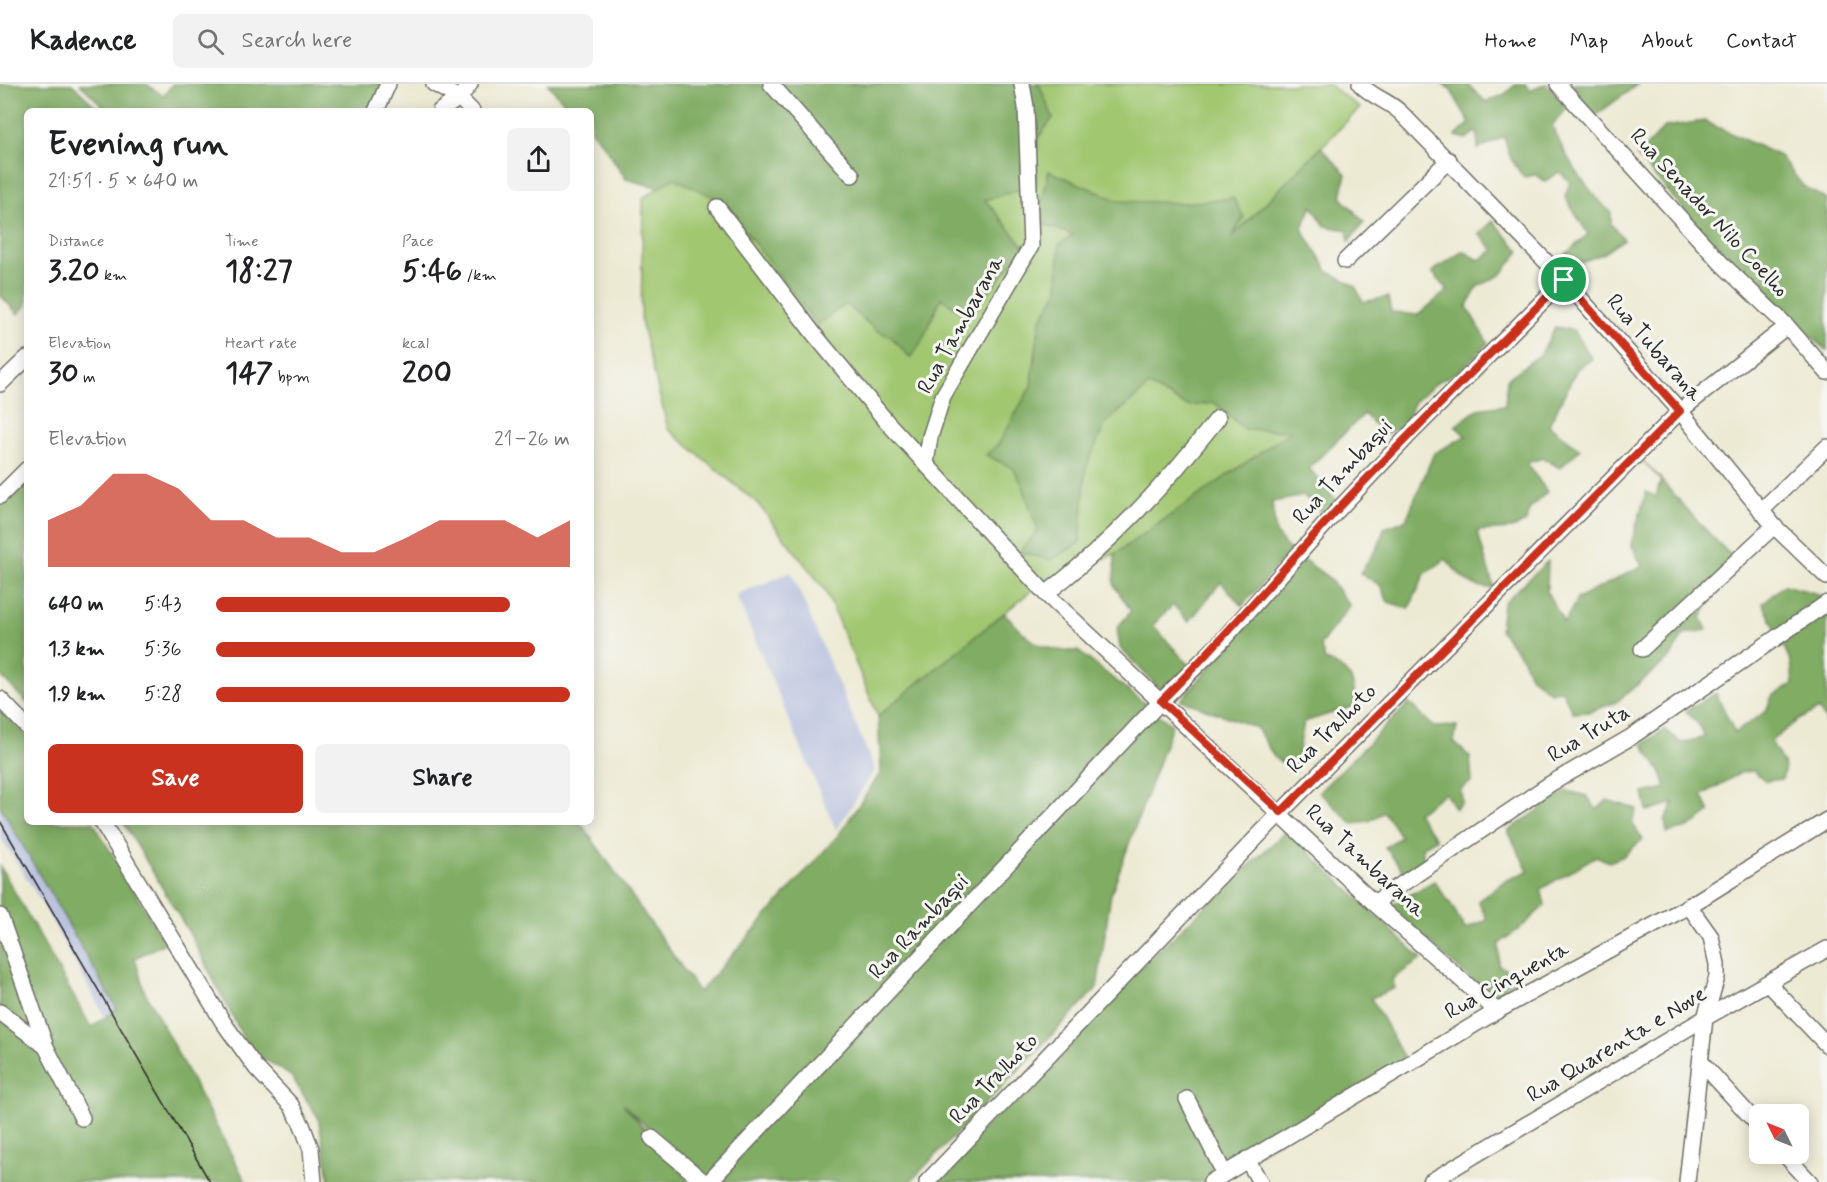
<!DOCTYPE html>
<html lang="en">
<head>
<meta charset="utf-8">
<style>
  :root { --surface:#fff; --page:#f2f2f2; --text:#202124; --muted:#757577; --line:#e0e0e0; --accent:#c8321e }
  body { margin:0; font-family:Mynerve,sans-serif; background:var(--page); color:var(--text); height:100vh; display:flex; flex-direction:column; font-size:22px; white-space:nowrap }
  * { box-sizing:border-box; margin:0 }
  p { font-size:20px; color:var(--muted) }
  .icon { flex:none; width:33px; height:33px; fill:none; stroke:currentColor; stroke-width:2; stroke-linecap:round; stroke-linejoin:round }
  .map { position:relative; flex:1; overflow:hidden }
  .panel { position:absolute; left:24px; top:24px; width:570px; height:717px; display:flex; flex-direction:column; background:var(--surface); border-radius:9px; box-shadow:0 3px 15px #0003 }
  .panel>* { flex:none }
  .needle { width:39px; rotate:313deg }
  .buttons { position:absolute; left:1749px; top:1020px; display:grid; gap:12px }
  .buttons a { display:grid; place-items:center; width:60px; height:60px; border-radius:9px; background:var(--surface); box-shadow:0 3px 15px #0003; font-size:30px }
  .pin { position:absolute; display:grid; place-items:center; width:51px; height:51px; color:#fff; margin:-26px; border:3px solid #fff; border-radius:50%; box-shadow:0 2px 6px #0007 }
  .round { display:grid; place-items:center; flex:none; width:63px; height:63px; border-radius:9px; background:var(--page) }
  .head { display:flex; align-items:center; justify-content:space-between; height:102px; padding:0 24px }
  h1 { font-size:33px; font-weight:800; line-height:45px }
  .stats { display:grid; grid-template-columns:repeat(3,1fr); gap:9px; height:102px; padding:6px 24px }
  .stats div { display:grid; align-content:center }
  .stats b { font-size:30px; font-weight:800 }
  .stats small { font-size:16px; font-weight:400 }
  .stats p { font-size:16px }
  .chart { height:168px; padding:12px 24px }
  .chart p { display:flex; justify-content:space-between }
  .chart svg { width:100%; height:108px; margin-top:6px; fill:var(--accent); opacity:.7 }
  .cta { display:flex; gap:12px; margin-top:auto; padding:12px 24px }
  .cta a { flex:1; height:69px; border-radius:9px; background:var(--accent); color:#fff; font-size:24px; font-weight:800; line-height:69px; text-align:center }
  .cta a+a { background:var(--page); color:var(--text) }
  ul { padding:0 24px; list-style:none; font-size:20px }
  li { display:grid; grid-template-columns:96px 72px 1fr; align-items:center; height:45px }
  li i { height:15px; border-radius:8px; background:var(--accent) }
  header { display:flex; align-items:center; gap:36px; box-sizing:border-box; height:84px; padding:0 30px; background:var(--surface); border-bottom:2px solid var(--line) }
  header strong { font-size:28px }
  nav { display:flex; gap:33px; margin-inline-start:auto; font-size:21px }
  .search { width:420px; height:54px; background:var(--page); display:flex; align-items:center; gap:15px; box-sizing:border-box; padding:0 21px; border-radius:9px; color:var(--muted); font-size:22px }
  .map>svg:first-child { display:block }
</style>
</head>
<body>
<header>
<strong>Kadence</strong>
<div class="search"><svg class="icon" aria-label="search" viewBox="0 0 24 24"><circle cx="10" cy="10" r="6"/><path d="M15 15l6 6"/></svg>Search here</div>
<nav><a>Home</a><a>Map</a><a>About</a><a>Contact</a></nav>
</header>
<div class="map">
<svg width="1827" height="1098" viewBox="0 0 1827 1098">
  <rect width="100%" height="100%" fill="#f6f6f2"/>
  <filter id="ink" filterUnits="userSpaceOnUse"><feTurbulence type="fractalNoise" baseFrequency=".0167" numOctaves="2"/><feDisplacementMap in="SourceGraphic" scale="12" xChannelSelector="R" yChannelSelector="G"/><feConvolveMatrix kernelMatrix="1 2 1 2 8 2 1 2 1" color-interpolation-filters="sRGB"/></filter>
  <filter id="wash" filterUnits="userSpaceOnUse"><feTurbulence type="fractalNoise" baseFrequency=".008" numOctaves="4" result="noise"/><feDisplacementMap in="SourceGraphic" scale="24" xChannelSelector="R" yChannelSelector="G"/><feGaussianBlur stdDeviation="1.35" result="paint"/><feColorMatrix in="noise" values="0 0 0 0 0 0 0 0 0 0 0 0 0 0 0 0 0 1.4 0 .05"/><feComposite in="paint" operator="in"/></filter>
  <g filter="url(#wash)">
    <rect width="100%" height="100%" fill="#edead4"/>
    <g fill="#bbc3de">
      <path d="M 791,488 L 875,686 L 836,746 L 736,511 Z"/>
      <path d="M 0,722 L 130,931 L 174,1066 L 99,922 L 40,816 L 0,752 Z"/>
    </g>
    <path fill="#a1c771" stroke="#66794e" stroke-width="1.5" d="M 851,0 L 1328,0 L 1360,24 L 1228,157 L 1292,347 L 1115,470 L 1042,498 L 878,632 L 825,506 L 758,420 L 668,345 L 641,238 L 643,114 L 734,54 Z"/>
    <g fill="#80ac63" stroke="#566c47" stroke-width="1.5">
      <path d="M 0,0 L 72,0 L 100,27 L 27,27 L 27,221 L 18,230 L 0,211 Z"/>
      <path d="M 80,0 L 146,0 L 164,12 L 172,0 L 384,0 L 373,27 L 108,27 Z"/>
      <path d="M 548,0 L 1039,0 L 1053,34 L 1036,56 L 1036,101 L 985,116 L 1025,163 L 969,233 L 941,214 L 922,257 L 911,274 L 891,253 L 876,246 L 846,220 L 817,241 L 722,117 L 674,94 L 659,104 L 626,95 L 603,60 L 591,47 L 591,27 L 571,27 Z"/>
      <path d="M 1442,0 L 1467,0 L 1486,18 L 1505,10 L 1516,0 L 1526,0 L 1530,7 L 1546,0 L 1567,24 L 1552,42 C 1566,75 1586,104 1611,129 L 1611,140 L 1624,155 L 1602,170 L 1569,183 L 1565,171 L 1588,150 L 1565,113 L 1570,98 L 1559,88 L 1545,97 L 1536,91 L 1523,93 L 1511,75 L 1504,53 L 1478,65 L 1477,47 L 1466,55 L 1456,52 L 1470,39 L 1450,5 Z"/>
      <path d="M 1571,0 L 1638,0 L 1595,32 Z"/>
      <path d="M 1704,37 L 1780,72 L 1803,102 L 1827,116 L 1827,267 L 1741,191 L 1637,72 L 1665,43 Z"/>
      <path d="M 1321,63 L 1346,90 L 1341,113 L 1364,138 L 1349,158 L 1347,146 L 1325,142 L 1312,122 L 1302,145 L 1328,187 L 1355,202 L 1363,218 L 1388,213 L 1391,228 L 1418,231 L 1448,206 L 1432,188 L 1463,167 L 1479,176 L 1494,166 L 1479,150 L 1493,137 L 1520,167 L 1501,191 L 1478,202 L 1467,223 L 1488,259 L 1459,287 L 1439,297 L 1415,317 L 1403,343 L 1384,350 L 1364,330 L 1309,384 L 1337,417 L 1324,431 L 1304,412 L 1272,418 L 1276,450 L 1290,467 L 1242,522 L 1221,498 L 1189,538 L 1173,521 L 1153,541 L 1193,586 L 1160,605 L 1120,564 L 1117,544 L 1131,527 L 1114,501 L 1115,470 L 1291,347 L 1244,345 L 1215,319 L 1187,322 L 1149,302 L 1105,340 L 1086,384 L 1080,459 L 1051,476 L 1019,468 L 1038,447 L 1022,400 L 1013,384 L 986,371 L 999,359 L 1031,302 L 1040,237 L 1058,206 L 1059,161 L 1073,151 L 1037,138 L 1049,87 L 1119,117 L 1185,119 L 1233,114 L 1244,133 L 1231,154 Z"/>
      <path d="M 1555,243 L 1574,246 L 1592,275 L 1577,285 L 1549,341 L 1580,365 L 1560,384 L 1543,374 L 1527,379 L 1547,408 L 1530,424 L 1526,438 L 1511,445 L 1477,447 L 1494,504 C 1470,505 1461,493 1446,475 L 1425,490 L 1409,525 L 1388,518 L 1380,501 L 1360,489 L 1379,461 L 1384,444 L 1406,436 L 1434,369 L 1466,352 L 1455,342 L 1478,325 L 1505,321 L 1507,295 L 1541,270 Z"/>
      <path d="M 1643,377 C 1674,409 1703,446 1737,477 L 1701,533 L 1707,546 L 1684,550 L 1670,574 L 1616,618 L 1589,628 L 1573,629 L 1562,606 L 1550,608 L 1530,592 L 1523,575 L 1500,546 L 1503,519 L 1548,477 L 1547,508 L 1564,539 L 1577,515 L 1642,482 L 1631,460 L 1646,408 L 1656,413 L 1661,395 Z"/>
      <path d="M 27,397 L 27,619 L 0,591 L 0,423 Z"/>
      <path d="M 1304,476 L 1329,494 L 1350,522 L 1320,561 L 1325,576 C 1349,585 1356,596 1355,622 L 1304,638 L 1295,688 L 1274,673 L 1257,644 L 1181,616 Z"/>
      <path d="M 1784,501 L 1815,509 L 1827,516 L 1827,639 L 1819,625 L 1797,637 L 1771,657 L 1785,683 L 1782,695 L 1766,697 L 1753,687 L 1742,688 L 1702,711 L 1710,728 L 1688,744 L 1667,749 L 1665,736 L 1674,719 L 1647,727 L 1643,709 L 1666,704 L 1662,691 L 1643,660 L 1665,645 L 1681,659 L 1705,653 L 1699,641 L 1686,627 L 1716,609 L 1735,649 L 1766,627 L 1772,612 L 1793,600 L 1791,578 L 1763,519 Z"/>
      <path d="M 1004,529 C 1030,556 1038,568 1078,567 L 1172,641 L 1111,810 L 1097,904 L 910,1098 L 705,1098 L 623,1020 L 692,1098 L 330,1098 L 318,1033 L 291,992 L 249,965 L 191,852 L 123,738 L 580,738 L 699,908 L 840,749 L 881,688 L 878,632 Z"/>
      <path d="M 1409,619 L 1434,643 L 1457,642 L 1454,658 L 1470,673 L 1472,697 L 1461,705 L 1462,718 L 1455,725 L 1445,709 L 1417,729 L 1436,755 L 1422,763 L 1424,777 L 1405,790 L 1385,763 L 1401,753 L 1384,728 L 1369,737 L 1352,739 L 1319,708 Z"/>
      <path d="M 0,626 L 27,652 L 27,738 L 93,738 L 165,859 L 135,874 L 144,906 L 246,1098 L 0,1098 L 0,782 L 91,943 L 117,925 L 0,722 Z"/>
      <path d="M 1567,707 L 1587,712 L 1597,726 L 1607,716 L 1637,725 L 1632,739 L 1643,755 L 1622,773 L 1609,778 L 1596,772 L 1541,805 L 1545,821 L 1523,842 L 1499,860 L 1499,881 L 1517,893 L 1494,914 C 1457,886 1425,852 1390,822 L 1434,797 L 1452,822 L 1465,845 L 1487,836 L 1478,817 L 1503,798 L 1528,787 L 1508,747 Z"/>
      <path d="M 1286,747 L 1422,875 L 1392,895 L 1395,904 L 1371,914 L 1405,976 L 1212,1098 L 933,1098 L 1093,928 Z"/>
    </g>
  </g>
  <g filter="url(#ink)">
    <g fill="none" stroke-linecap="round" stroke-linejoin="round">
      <defs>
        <g id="street">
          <path d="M 434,0 L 459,14 L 472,27"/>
          <path d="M 771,0 L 852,91"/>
          <path d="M 1360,0 C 1372,13 1387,16 1400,28 L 1564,196 L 1680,327 L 1774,442 L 1827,493"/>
          <path d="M 1558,0 L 1722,180 L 1787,242 L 1827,288"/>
          <path d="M 376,27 L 388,0"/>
          <path d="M 440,27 L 459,14 L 470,0"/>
          <path d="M 717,123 L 814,250 L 887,338 L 1046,510 L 1374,819 L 1497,927"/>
          <path d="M 1345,177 L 1449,76"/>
          <path d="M 0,300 L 27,274"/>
          <path d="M 926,379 L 930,353 L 943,312 L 1031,162 L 1026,23 L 1022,0"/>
          <path d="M 0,412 L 27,385"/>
          <path d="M 1761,427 L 1827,363"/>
          <path d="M 1046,510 C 1113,457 1165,401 1218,334"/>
          <path d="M 1642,565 L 1774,442"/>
          <path d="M 0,615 L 27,643"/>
          <path d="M 102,738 L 223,938 L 256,984 L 291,1021 L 302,1041 L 311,1065 L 314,1098"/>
          <path d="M 1374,819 L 1550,700 L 1631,653 L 1827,519"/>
          <path d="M 0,832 L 46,963 L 82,1034"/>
          <path d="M 1768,899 L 1827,961"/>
          <path d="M 0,928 L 45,962"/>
          <path d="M 1701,978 L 1760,1043"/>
          <path d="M 1187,1015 L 1224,1089"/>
          <path d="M 652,1054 L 704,1098"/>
          <path d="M 1784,1070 L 1810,1098"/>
          <path d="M 1247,1075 L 1260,1098"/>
          <path d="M 709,1098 L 1161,617 L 1220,559 L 1336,428 L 1407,353 L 1564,196"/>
          <path d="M 927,1098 L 1281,728 L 1680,327 L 1787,242"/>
          <path d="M 1211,1098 L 1497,927 L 1689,822 L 1827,736"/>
          <path d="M 1430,1098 L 1705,934 L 1827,865"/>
          <path d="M 1687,1098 L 1705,934 L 1717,893 L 1717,880 L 1711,853 L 1689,822"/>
        </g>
      </defs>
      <use href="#street" stroke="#6f6e66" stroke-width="18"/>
      <use href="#street" stroke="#fff" stroke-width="15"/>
      <path stroke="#2b2b2b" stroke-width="1.5" d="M 0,737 L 210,1098"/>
    </g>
  </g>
  <g fill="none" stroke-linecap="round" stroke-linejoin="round" filter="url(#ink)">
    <defs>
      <path id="route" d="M 1564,196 L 1680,327 L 1281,728 L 1161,617 C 1223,556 1278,490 1337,426 C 1411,347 1488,272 1564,196 Z"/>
    </defs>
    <use href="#route" stroke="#fff" stroke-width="12"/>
    <use href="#route" stroke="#c8321e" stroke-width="8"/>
  </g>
  <g text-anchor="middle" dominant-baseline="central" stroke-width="6" stroke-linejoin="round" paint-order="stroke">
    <g font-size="22" fill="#2b2b2b" stroke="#f6f6f2">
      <text transform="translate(1709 129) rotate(47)">Rua Senador Nilo Coelho</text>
      <text transform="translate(961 241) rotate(-61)">Rua Tambarana</text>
      <text transform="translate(1654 264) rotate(49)">Rua Tubarana</text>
      <text transform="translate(1343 388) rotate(-47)">Rua Tambaqui</text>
      <text transform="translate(1332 645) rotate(-45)">Rua Tralhoto</text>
      <text transform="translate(1589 650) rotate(-31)">Rua Truta</text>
      <text transform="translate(1365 777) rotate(43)">Rua Tambarana</text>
      <text transform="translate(919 843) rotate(-47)">Rua Rambaqui</text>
      <text transform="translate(1507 897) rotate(-29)">Rua Cinquenta</text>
      <text transform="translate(1617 961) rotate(-31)">Rua Quarenta e Nove</text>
      <text transform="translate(994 995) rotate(-46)">Rua Tralhoto</text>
    </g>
  </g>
</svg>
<div class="buttons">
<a><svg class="needle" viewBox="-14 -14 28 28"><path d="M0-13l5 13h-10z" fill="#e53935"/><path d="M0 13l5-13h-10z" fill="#757577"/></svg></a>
</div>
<div class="pin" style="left:1564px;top:196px;background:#1e9e55"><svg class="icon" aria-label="arrive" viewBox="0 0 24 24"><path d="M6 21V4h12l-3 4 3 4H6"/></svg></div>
<section class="panel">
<div class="head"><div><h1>Evening run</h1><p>21:51 · 5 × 640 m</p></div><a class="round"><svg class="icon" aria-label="share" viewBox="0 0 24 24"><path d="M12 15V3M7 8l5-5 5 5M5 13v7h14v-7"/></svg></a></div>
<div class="stats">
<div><p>Distance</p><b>3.20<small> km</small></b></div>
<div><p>Time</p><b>18:27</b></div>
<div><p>Pace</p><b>5:46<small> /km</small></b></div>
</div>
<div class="stats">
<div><p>Elevation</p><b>30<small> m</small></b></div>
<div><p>Heart rate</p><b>147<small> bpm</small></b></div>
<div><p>kcal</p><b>200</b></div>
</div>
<div class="chart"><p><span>Elevation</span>21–26 m</p>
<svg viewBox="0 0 160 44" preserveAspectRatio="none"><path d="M0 44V25L10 19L20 6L30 6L40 12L50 25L60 25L70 32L80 32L90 38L100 38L110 32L120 25L130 25L140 25L150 32L160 25V44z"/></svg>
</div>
<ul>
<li><b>640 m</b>5:43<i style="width:83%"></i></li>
<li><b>1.3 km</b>5:36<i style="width:90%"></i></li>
<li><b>1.9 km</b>5:28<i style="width:100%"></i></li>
</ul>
<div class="cta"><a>Save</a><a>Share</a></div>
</section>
</div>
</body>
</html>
